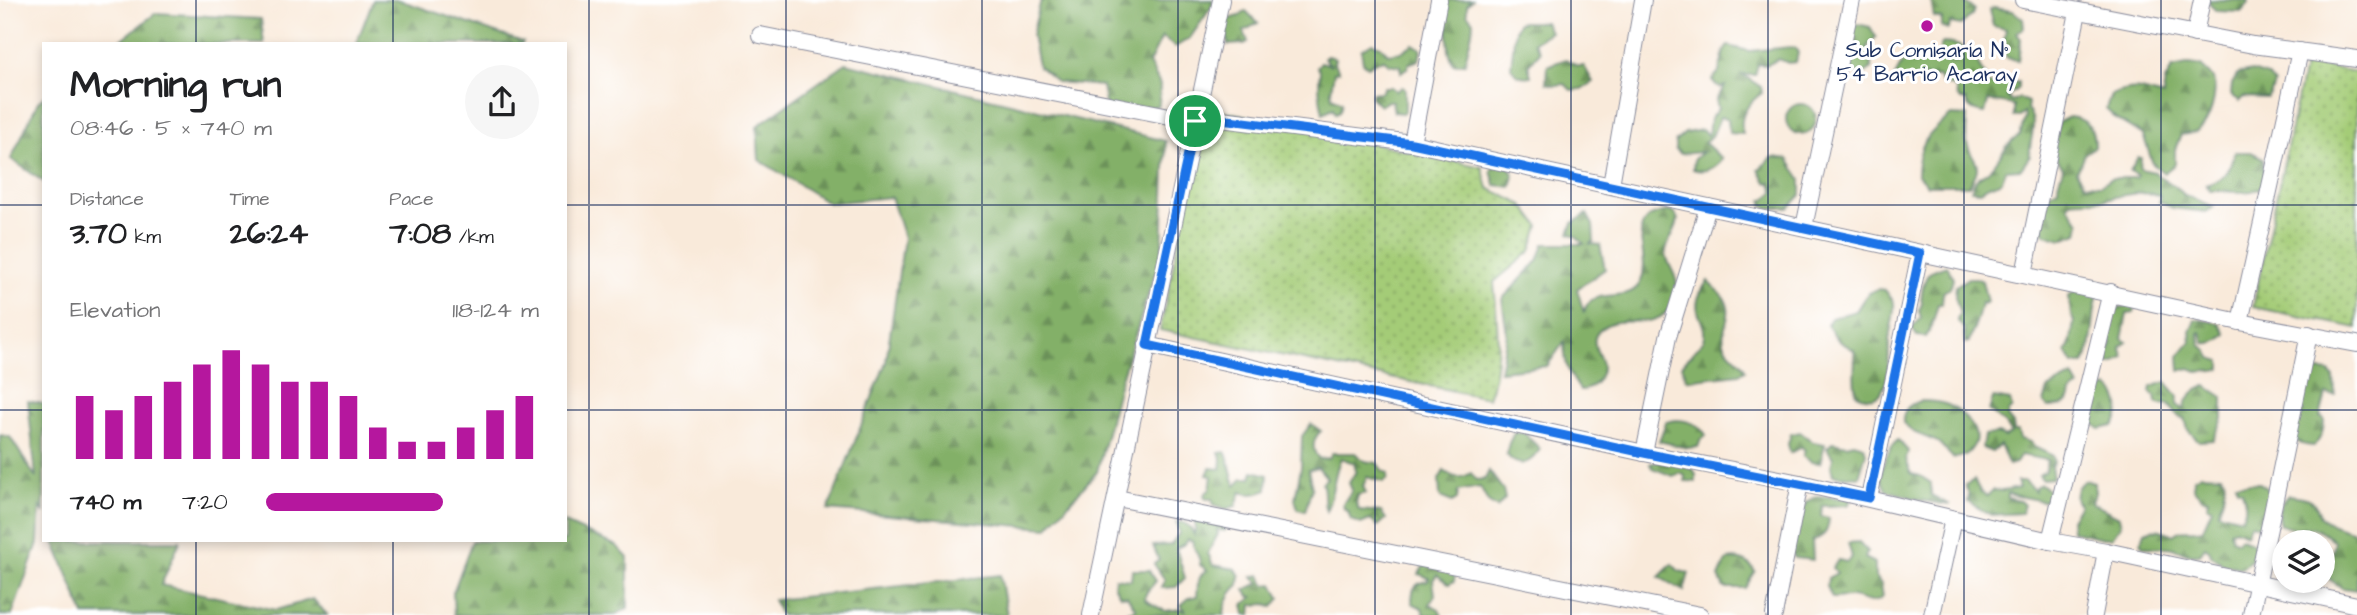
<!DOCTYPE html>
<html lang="en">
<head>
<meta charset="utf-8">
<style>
  :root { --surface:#fff; --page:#f6f6f6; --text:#202124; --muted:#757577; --accent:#b5179e }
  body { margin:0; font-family:"Architects Daughter",sans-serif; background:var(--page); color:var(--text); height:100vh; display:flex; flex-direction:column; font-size:26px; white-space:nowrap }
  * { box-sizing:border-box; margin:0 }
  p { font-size:23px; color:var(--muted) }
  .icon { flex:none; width:38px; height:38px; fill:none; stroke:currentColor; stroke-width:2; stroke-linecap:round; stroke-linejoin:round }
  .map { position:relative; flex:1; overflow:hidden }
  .sheet { position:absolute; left:42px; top:42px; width:525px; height:500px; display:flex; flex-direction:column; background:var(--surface); border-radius:0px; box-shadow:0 4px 10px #0003 }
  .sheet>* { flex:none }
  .tools { position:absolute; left:2272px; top:530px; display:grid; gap:14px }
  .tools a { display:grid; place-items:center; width:63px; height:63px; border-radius:50%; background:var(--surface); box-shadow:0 4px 10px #0003; font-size:35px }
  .pin { position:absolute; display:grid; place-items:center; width:60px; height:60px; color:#fff; margin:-30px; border:4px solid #fff; border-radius:50%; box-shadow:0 2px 7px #0007 }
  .round { display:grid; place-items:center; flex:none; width:74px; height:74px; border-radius:37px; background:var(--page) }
  .overview { display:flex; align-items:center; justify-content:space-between; height:119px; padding:0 28px }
  h1 { font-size:38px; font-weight:800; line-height:52px }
  .stats { display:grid; grid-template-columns:repeat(3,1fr); gap:10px; height:119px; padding:7px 28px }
  .stats div { display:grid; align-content:center }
  .stats b { font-size:30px; font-weight:800 }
  .stats small { font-size:19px; font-weight:400 }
  .stats p { font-size:19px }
  .chart { height:196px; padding:14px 28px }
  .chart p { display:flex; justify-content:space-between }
  .chart svg { width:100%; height:126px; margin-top:7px; stroke:var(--accent); stroke-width:6 }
  ul { padding:0 28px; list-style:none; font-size:23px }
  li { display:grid; grid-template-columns:112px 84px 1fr; align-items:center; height:52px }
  li i { height:18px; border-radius:9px; background:var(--accent) }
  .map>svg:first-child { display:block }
</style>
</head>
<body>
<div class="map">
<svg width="2357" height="615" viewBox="0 0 2357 615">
  <defs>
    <pattern id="grass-dots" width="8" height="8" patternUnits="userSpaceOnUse" patternTransform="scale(1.75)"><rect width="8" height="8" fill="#a4cc77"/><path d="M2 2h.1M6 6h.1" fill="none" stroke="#85a665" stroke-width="1.8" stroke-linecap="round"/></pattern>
    <pattern id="forest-firs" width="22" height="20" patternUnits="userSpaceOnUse" patternTransform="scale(1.75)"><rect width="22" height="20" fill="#83b068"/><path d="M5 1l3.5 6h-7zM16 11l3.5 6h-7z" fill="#6a9059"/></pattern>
  </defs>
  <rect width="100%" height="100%" fill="#fff"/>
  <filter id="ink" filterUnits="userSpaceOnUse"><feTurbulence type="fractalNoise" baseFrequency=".0143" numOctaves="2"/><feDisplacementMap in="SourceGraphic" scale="14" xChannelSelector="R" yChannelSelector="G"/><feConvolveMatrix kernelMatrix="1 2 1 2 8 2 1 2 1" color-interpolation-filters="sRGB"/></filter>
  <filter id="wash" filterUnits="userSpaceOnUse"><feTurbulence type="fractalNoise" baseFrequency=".00686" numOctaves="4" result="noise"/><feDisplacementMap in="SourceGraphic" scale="28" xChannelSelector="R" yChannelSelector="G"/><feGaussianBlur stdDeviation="1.57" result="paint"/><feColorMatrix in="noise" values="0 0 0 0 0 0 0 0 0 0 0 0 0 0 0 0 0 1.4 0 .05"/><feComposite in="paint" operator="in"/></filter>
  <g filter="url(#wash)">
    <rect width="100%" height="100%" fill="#f9eada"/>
    <g fill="url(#grass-dots)" stroke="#607e6a" stroke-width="2">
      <path d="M 2305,63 L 2357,72 L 2357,328 L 2253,307 Z"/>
      <path d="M 1206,107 L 1482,167 L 1488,188 L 1523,205 L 1539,226 L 1531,251 L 1494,282 C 1497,321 1503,361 1488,398 L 1160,330 Z"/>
    </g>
    <g fill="url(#forest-firs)" stroke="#4f7063" stroke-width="2">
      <path d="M 373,0 L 399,0 L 523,42 L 522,44 L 356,44 Z"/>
      <path d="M 1041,0 L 1213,0 L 1212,6 L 1190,38 L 1175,47 L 1162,37 L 1149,63 L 1160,85 L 1159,105 L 1138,112 L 1106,109 L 1102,86 L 1057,82 L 1038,66 L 1032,35 Z"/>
      <path d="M 1440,0 L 1472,0 L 1467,5 L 1467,14 L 1473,21 C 1473,36 1467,48 1465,63 L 1453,64 L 1449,51 L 1447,25 L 1441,17 Z"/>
      <path d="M 1933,0 L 1962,0 L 1974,9 L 1972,15 L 1961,25 L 1950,23 L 1949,29 L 1941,27 L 1942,19 L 1934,17 L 1931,1 Z"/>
      <path d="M 2207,0 L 2248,0 L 2249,3 L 2241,12 L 2216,11 Z"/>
      <path d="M 1994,8 L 2013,11 L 2023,19 L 2024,28 L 2017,32 L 2021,39 L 2018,60 L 2006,58 L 2003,48 L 2006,29 L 1993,26 L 1989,10 Z"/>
      <path d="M 1246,11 L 1258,23 L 1244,31 L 1248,42 L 1244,44 L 1228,45 L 1225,20 L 1239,16 Z"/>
      <path d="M 156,13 L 261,19 L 264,44 L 116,44 Z"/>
      <path d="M 1524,22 L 1545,22 L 1550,32 L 1534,42 L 1540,52 L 1528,65 L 1531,76 C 1520,78 1517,75 1511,67 L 1515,30 L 1518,23 Z"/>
      <path d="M 1857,24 L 1870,27 L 1876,37 L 1867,47 L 1872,68 L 1862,75 L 1858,74 L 1857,71 L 1852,70 L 1845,76 L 1842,73 L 1849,33 Z"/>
      <path d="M 1372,43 L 1381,46 L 1388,54 L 1401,52 L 1413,44 L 1421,49 L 1419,60 L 1408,64 L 1408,67 L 1401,72 L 1401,66 L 1389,64 L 1383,59 L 1368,66 L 1363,62 L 1361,50 Z"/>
      <path d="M 1943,43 C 1970,44 1974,56 1986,79 L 1980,83 L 1984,85 L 2018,82 L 2018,88 L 2007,97 L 2011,101 L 2019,98 L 2028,102 L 2027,110 C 2040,123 2028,140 2030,156 L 2021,169 L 2005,170 L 2002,181 L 1989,186 L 1980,191 L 1971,190 C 1977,173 1986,176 1994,165 C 2004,152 2005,145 2020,135 L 2025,117 L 2024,113 L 2019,117 L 2014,117 L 2014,105 L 1988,101 L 1985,113 C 1976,112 1968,110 1966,100 L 1961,100 L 1957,96 L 1956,88 L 1941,83 L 1939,77 L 1920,77 L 1902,81 L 1895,76 L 1904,60 L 1935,58 L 1940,54 L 1940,45 Z"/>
      <path d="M 1728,46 L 1749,51 L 1791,47 L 1796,49 L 1798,53 L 1796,62 L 1788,63 L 1779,59 L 1767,65 L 1758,64 L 1755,75 L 1743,75 L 1761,87 L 1762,93 C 1748,103 1738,117 1743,134 L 1729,133 L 1728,119 L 1720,117 L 1712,136 L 1704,142 L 1722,159 C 1715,169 1704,173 1693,169 L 1694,159 L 1702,152 L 1681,154 L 1675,149 L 1675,142 L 1685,133 L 1702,130 L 1708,135 L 1710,119 L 1718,109 L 1716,100 L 1725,86 L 1719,88 L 1712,80 L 1719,72 L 1724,51 Z"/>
      <path d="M 1327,56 L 1335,58 L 1334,63 L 1339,71 L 1334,72 L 1331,91 L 1332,97 L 1342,102 L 1340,110 L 1336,114 L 1333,108 L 1323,113 C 1320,101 1318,84 1320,71 L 1317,67 L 1321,62 L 1331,65 L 1324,58 Z"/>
      <path d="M 1566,59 L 1578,66 L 1584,66 L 1593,82 L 1581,89 L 1571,90 L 1565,84 L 1555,85 L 1546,83 L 1547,66 Z"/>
      <path d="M 846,63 L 1166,141 L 1162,252 L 1119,385 L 1097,472 L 1047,528 L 828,510 L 886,362 L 904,238 L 891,197 L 829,203 L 759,160 L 757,126 Z"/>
      <path d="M 2187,65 L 2201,66 C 2204,69 2211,74 2213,79 C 2218,93 2210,123 2198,131 C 2193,134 2186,134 2181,135 L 2175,149 L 2175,164 L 2164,173 L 2153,164 L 2143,135 L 2116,119 L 2106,109 L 2111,95 C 2133,86 2141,89 2163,96 L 2165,81 L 2172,68 Z"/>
      <path d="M 2252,71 L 2268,76 L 2274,84 L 2271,93 L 2267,98 L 2243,97 L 2240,101 L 2231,95 L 2232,84 L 2238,74 Z"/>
      <path d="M 1384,87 L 1391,87 L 1396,91 L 1402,87 L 1405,89 L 1405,111 L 1402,113 L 1394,112 L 1392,101 L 1388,101 L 1380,106 L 1371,97 L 1372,93 L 1381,92 Z"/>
      <path d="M 44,97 L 44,182 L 11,159 L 38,102 Z"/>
      <circle cx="1801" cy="119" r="15"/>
      <path d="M 1951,115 L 1967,116 C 1967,124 1965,136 1967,144 C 1972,164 1985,160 1970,185 L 1927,185 L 1917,174 C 1918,143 1928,134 1951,115 Z"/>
      <path d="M 2069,117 C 2088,119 2094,127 2094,147 L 2084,154 L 2083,160 L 2076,171 L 2085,184 L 2100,185 L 2112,178 L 2136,178 L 2138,175 L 2130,171 L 2138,157 L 2141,158 L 2140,169 L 2155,172 L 2159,177 L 2176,187 L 2182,194 L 2214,207 L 2206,212 L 2173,208 L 2159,202 L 2160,195 C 2136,191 2127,195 2105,199 C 2094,201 2082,199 2071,201 L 2068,206 L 2080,223 L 2078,233 L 2062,239 L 2045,234 L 2040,222 L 2046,195 L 2058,189 C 2057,180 2062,176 2063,167 L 2052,153 L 2059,122 Z"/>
      <path d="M 2235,152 L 2251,152 L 2263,158 L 2265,186 C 2249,196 2230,190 2211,191 L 2206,185 C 2223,181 2232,170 2235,152 Z"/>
      <path d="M 1773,157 L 1788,159 L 1801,180 L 1801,195 L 1789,208 L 1769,208 L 1763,205 L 1763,200 L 1775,192 L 1771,183 L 1766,182 L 1759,169 Z"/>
      <path d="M 1497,161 L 1510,168 L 1514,176 L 1511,187 L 1495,185 L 1491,171 Z"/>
      <path d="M 1668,211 L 1675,213 L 1678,220 C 1676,231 1668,240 1666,250 C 1664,266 1685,277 1674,301 C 1655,339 1621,308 1599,331 C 1588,342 1601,354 1602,366 C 1602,378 1592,391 1580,390 C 1567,371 1565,365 1564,342 L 1547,366 L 1500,371 L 1507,334 L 1502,299 L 1538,261 L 1544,244 L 1584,244 L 1576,236 L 1569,233 L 1573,223 L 1587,214 L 1593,225 L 1594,241 L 1590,244 L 1600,245 L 1605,269 L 1577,289 L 1584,313 C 1589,283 1630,307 1641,281 C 1653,251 1620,218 1668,211 Z"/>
      <path d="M 1947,265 L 1953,279 L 1950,288 L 1943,292 L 1942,304 L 1938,304 L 1932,326 L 1925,337 L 1917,336 L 1912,328 L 1921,318 L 1919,311 L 1922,303 C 1920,296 1922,294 1923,287 C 1926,272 1933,269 1947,265 Z"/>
      <path d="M 1968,278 L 1976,278 L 1982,281 L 1987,302 L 1984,304 L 1981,302 C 1980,317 1973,328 1969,342 L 1965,343 L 1964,329 L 1957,320 L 1960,314 L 1955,296 L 1956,286 Z"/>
      <path d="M 2088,279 L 2098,282 C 2100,293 2096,299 2095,309 C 2092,329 2093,347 2084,364 L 2073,364 L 2066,352 C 2072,343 2072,333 2074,322 L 2071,315 L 2069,296 Z"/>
      <path d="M 1708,281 C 1715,288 1726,297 1728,307 C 1731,320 1719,332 1725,345 C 1730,356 1742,359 1745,370 L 1739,374 L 1686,380 L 1682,366 C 1687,357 1701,346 1703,340 C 1710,319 1683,312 1708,281 Z"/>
      <path d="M 1877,289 L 1885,290 L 1894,302 C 1895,316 1890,328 1889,341 C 1888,360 1893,411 1857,394 C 1851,380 1857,365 1854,350 L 1839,341 L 1827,325 L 1831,318 L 1856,311 C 1863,301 1865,293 1877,289 Z"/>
      <path d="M 2132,299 L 2137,301 L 2134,313 L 2127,314 L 2122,339 L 2127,342 L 2120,347 L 2124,357 L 2114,363 L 2108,364 L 2107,357 L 2112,343 L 2104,329 L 2114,310 L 2126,306 Z"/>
      <path d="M 2195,319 L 2219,323 L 2226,334 C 2220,341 2212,344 2204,343 L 2201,332 L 2199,333 L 2200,345 L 2207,350 L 2211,358 L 2221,361 L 2221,369 C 2212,374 2207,369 2199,372 L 2190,368 L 2180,371 L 2179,356 L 2191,341 L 2190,332 Z"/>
      <path d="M 2320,371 L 2329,372 L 2334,377 L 2335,395 L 2326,394 L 2320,417 L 2324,419 C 2324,429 2321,440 2313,446 C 2303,445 2298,444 2292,436 L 2303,375 Z"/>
      <path d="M 2073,376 L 2079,387 L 2071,393 C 2069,407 2060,407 2048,407 L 2044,403 L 2048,389 Z"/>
      <path d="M 2166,382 L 2178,396 L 2177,405 L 2184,409 C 2187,397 2194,390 2206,386 L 2223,397 L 2223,419 L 2213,440 L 2199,441 L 2188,430 L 2185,418 L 2179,417 L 2168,404 L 2161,405 L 2156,402 L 2155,396 L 2150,392 L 2151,387 Z"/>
      <path d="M 2108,387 C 2121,396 2123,414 2113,426 L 2100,429 C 2082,417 2090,393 2108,387 Z"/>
      <path d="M 1993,398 L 2010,401 L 2012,408 L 2008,412 L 2007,417 L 2013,424 L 2014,431 L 2018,431 L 2020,439 L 2031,442 L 2034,447 L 2053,456 L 2054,462 L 2051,467 L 2053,478 L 2042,479 L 2039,475 L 2045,471 L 2047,460 L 2021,455 L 2016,463 L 2009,465 L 2000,445 L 1992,452 L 1982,448 L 1984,435 L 1998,434 L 2005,437 L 2011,433 L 2006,425 L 1989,411 Z"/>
      <path d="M 28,401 L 44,404 L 44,514 L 40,505 L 38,543 L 12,615 L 0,615 L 0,435 L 10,437 L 36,478 Z"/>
      <path d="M 1920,401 C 1929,401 1940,402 1948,405 C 1963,412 1984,432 1972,448 C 1968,455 1962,458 1953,458 L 1938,442 L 1915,433 L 1903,423 C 1902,411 1909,404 1920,401 Z"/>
      <path d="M 1675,420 C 1689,420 1699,424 1706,435 L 1701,439 L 1698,447 L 1688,448 L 1659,441 L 1666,422 Z"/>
      <path d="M 1311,424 L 1321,431 C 1312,439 1311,452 1320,459 L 1329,458 L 1332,453 L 1355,453 L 1364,461 L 1377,463 L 1382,470 L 1388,474 L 1387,480 L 1383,482 L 1367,477 L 1363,486 L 1366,493 L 1358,495 L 1356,503 L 1359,510 L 1381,512 L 1386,519 L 1378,526 L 1370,520 L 1361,524 L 1351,520 L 1348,511 L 1344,509 L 1343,504 L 1352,490 L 1349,483 L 1356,471 L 1354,463 L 1341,458 C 1333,475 1334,494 1326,511 C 1322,501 1326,492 1322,483 L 1327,478 L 1318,467 L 1308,470 L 1312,488 L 1305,511 L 1298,509 L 1295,499 L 1301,467 L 1302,436 Z"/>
      <path d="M 1800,432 L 1813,442 L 1825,444 L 1820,463 L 1811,462 L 1803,456 L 1805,450 L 1801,447 L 1790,453 L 1788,444 L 1791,434 Z"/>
      <path d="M 1514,433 L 1524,433 L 1540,449 C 1531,464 1518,470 1506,454 L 1509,443 Z"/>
      <path d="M 1898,440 L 1908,451 L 1906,459 L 1911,474 L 1920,476 L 1931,483 L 1931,495 L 1950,505 L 1924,501 L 1886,490 C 1885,488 1882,481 1881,478 C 1880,468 1890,446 1898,440 Z"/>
      <path d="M 1833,442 L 1846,445 L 1854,443 L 1864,446 L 1866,453 L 1859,477 L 1833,475 L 1831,466 L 1833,458 L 1827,448 Z"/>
      <path d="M 1225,452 C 1232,462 1229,475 1236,485 L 1243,478 L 1251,478 L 1253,471 L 1268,475 L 1267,490 C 1258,494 1250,496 1241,492 L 1236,506 L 1227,509 L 1214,505 L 1212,499 L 1206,499 L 1204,495 L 1210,489 L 1212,476 L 1207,475 L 1210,468 L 1221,469 L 1222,460 L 1219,453 Z"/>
      <path d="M 1668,459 L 1693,469 L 1696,475 L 1696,482 L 1685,481 L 1685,476 L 1680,473 L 1673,476 L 1652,468 L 1650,464 Z"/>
      <path d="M 1444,471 C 1454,478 1460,480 1471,473 L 1476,480 L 1485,479 L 1489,471 L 1503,490 L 1505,499 L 1497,508 L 1488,502 L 1480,487 L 1458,491 L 1457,499 L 1452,502 L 1440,497 L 1439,479 Z"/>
      <path d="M 2201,474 L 2221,475 L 2225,480 L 2223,498 L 2218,512 L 2241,518 C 2248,509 2245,501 2242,490 L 2238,489 L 2236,483 L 2260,483 L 2275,496 L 2263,524 L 2259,526 L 2250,524 L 2246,534 L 2235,529 L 2230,531 L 2233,540 L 2237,541 L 2241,538 L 2256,544 L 2254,557 L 2242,568 L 2223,564 L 2211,555 L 2210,551 L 2205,547 L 2200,554 C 2186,556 2184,551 2173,548 C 2165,546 2152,548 2144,547 L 2141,543 L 2145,532 C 2155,527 2164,530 2173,535 C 2183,526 2192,533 2203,529 L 2212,508 L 2207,505 L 2208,499 L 2202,498 L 2193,488 L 2194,478 Z"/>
      <path d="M 1974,480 L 1980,491 L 1987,496 L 1993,490 L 2003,491 L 2019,488 L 2017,481 L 2025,481 L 2035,491 L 2035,487 L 2041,484 L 2047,489 L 2049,497 L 2043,501 L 2007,494 L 2007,498 L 2020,501 L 2024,505 L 2021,513 L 1991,515 L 1968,502 L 1969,495 L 1965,485 Z"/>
      <path d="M 2087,480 L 2094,482 L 2095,493 L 2091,501 L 2092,503 L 2119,517 L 2121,525 L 2112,538 L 2103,538 L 2072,531 L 2071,519 L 2080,505 L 2076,501 C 2074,492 2078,483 2087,480 Z"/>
      <path d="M 2288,495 C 2306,497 2316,498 2320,517 L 2333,525 L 2357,533 L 2357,590 L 2342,588 L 2329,579 C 2325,564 2334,556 2334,542 C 2311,516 2299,536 2280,524 C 2276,513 2280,503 2288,495 Z"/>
      <path d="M 1817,496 L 1852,499 L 1848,505 L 1822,506 L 1821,516 L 1829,518 C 1828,532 1825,536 1812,541 L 1813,560 L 1795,558 L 1791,552 L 1806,502 Z"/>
      <path d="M 1201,519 L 1226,524 L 1225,531 L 1217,530 L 1218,534 L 1208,553 L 1213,565 L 1236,569 L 1240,576 L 1239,585 C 1229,593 1227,601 1224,612 L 1225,615 L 1128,615 L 1128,611 L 1136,609 L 1127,596 L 1120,595 L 1114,585 L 1115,578 L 1131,580 L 1132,570 L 1149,570 L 1156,581 L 1146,593 L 1145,600 L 1165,611 L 1181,609 L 1186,611 L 1181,605 L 1189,598 L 1197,596 C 1198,585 1197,576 1207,570 L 1200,565 C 1201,556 1193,551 1193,542 L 1188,539 L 1185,544 L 1176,548 L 1185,578 L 1176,587 L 1162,588 L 1165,580 L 1154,564 L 1159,560 L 1153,546 L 1171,545 L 1179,533 L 1176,522 C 1186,521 1190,526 1194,535 L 1196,527 L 1194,522 Z"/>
      <path d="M 565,523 L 617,546 L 628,558 L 628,608 L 615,615 L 454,615 L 453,593 L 472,541 L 565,541 Z"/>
      <path d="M 54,541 L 180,541 L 161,585 L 276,610 L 313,599 L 327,615 L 84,615 Z"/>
      <path d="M 1859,542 L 1867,551 L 1865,558 L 1875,563 L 1875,577 L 1881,584 L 1883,597 C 1870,608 1863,597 1850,597 C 1844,597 1838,598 1832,598 L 1827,586 L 1828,578 L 1837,573 L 1833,568 L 1838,560 L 1847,562 L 1852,557 L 1848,543 Z"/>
      <path d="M 1730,559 C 1742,559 1750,562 1755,572 L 1745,588 L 1724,588 L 1719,577 L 1726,561 Z"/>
      <path d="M 1672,564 L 1679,571 L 1689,573 L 1684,591 L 1659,577 Z"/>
      <path d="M 1424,565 L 1456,570 L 1454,581 L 1449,584 L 1437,575 L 1433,580 L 1435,595 L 1430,604 L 1439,609 L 1442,615 L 1424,615 L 1422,608 L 1412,603 C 1412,589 1414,583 1428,581 L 1429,578 L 1419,574 Z"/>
      <path d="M 1000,575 L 1007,615 L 781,615 L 773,600 Z"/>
      <path d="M 1260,575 L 1265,585 L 1273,584 L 1280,598 L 1273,607 L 1267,604 L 1252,605 L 1251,615 L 1245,614 L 1243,605 L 1253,597 L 1249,596 L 1245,590 L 1259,583 L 1252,577 Z"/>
    </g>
  </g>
  <g filter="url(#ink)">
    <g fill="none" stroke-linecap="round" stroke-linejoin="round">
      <defs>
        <g id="minor">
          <path d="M 2023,0 L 2253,45 L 2357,59"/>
          <path d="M 2195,34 L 2202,0"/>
          <path d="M 760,35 L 1195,121 L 1213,118 L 1412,143 L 2240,322 L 2357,344"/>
          <path d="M 1412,143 L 1439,0"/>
          <path d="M 1611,185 L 1643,0"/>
          <path d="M 1804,227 L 1852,0"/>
          <path d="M 2024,274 L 2078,12"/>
          <path d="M 2240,322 L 2300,51"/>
          <path d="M 1147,345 L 1644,453 L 1800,483 L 2050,541 L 2106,551 L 2357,605"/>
          <path d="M 1644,453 L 1668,337 L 1708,207"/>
          <path d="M 1117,498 L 1700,615"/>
          <path d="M 1869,498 L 1920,253"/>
          <path d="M 2050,541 L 2111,292"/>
          <path d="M 1091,615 L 1221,0"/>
          <path d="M 1774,615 L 1800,483"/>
          <path d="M 1932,615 L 1953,519"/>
          <path d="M 2094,615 L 2106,551"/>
          <path d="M 2251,615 L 2309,334"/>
        </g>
      </defs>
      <use href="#minor" stroke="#8a8c9c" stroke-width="18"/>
      <use href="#minor" stroke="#fff" stroke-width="16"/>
    </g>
  </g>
  <g fill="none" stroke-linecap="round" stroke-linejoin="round" filter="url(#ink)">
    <defs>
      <path id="route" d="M 1213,118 L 1412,143 L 1920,253 L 1869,498 L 1644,453 L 1147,345 L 1195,121 Z"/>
    </defs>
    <use href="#route" stroke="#fff" stroke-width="14"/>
    <use href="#route" stroke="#1a73e8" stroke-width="9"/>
  </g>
  <path fill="none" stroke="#1b2f5e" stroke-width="2" stroke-opacity="0.55" d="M 196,0 L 196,44M 393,0 L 393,44M 589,0 L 589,615M 786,0 L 786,615M 982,0 L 982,615M 1178,0 L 1178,615M 1375,0 L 1375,615M 1571,0 L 1571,615M 1768,0 L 1768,615M 1964,0 L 1964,615M 2161,0 L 2161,615M 0,205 L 44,205M 565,205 L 2357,205M 0,410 L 44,410M 565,410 L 2357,410M 196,541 L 196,615M 393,541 L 393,615"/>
  <circle fill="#b5179e" stroke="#fff" stroke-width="2.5" cx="1927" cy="26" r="7"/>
  <g text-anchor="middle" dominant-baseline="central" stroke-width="6" stroke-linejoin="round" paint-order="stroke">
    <g font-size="21" fill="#1b2f5e" stroke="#fff">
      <text x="1927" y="50">Sub Comisaría N°<tspan x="1927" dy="24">54 Barrio Acaray</tspan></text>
    </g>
  </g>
</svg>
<div class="tools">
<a><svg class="icon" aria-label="layers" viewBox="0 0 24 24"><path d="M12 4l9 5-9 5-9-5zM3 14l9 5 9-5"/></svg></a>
</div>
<div class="pin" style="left:1195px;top:121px;background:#1e9e55"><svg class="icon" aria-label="arrive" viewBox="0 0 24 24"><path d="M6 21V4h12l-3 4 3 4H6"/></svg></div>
<section class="sheet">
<div class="overview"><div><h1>Morning run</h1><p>08:46 · 5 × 740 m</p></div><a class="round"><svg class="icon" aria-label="share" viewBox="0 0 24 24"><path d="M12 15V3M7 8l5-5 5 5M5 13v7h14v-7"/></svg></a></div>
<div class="stats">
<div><p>Distance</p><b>3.70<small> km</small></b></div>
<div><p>Time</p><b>26:24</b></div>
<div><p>Pace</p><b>7:08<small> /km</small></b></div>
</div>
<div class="chart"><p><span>Elevation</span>118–124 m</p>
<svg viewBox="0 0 160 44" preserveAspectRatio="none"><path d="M5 44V22M15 44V27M25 44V22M35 44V17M45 44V11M55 44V6M65 44V11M75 44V17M85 44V17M95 44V22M105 44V33M115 44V38M125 44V38M135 44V33M145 44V27M155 44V22"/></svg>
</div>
<ul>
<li><b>740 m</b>7:20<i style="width:65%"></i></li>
</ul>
</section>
</div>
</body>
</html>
